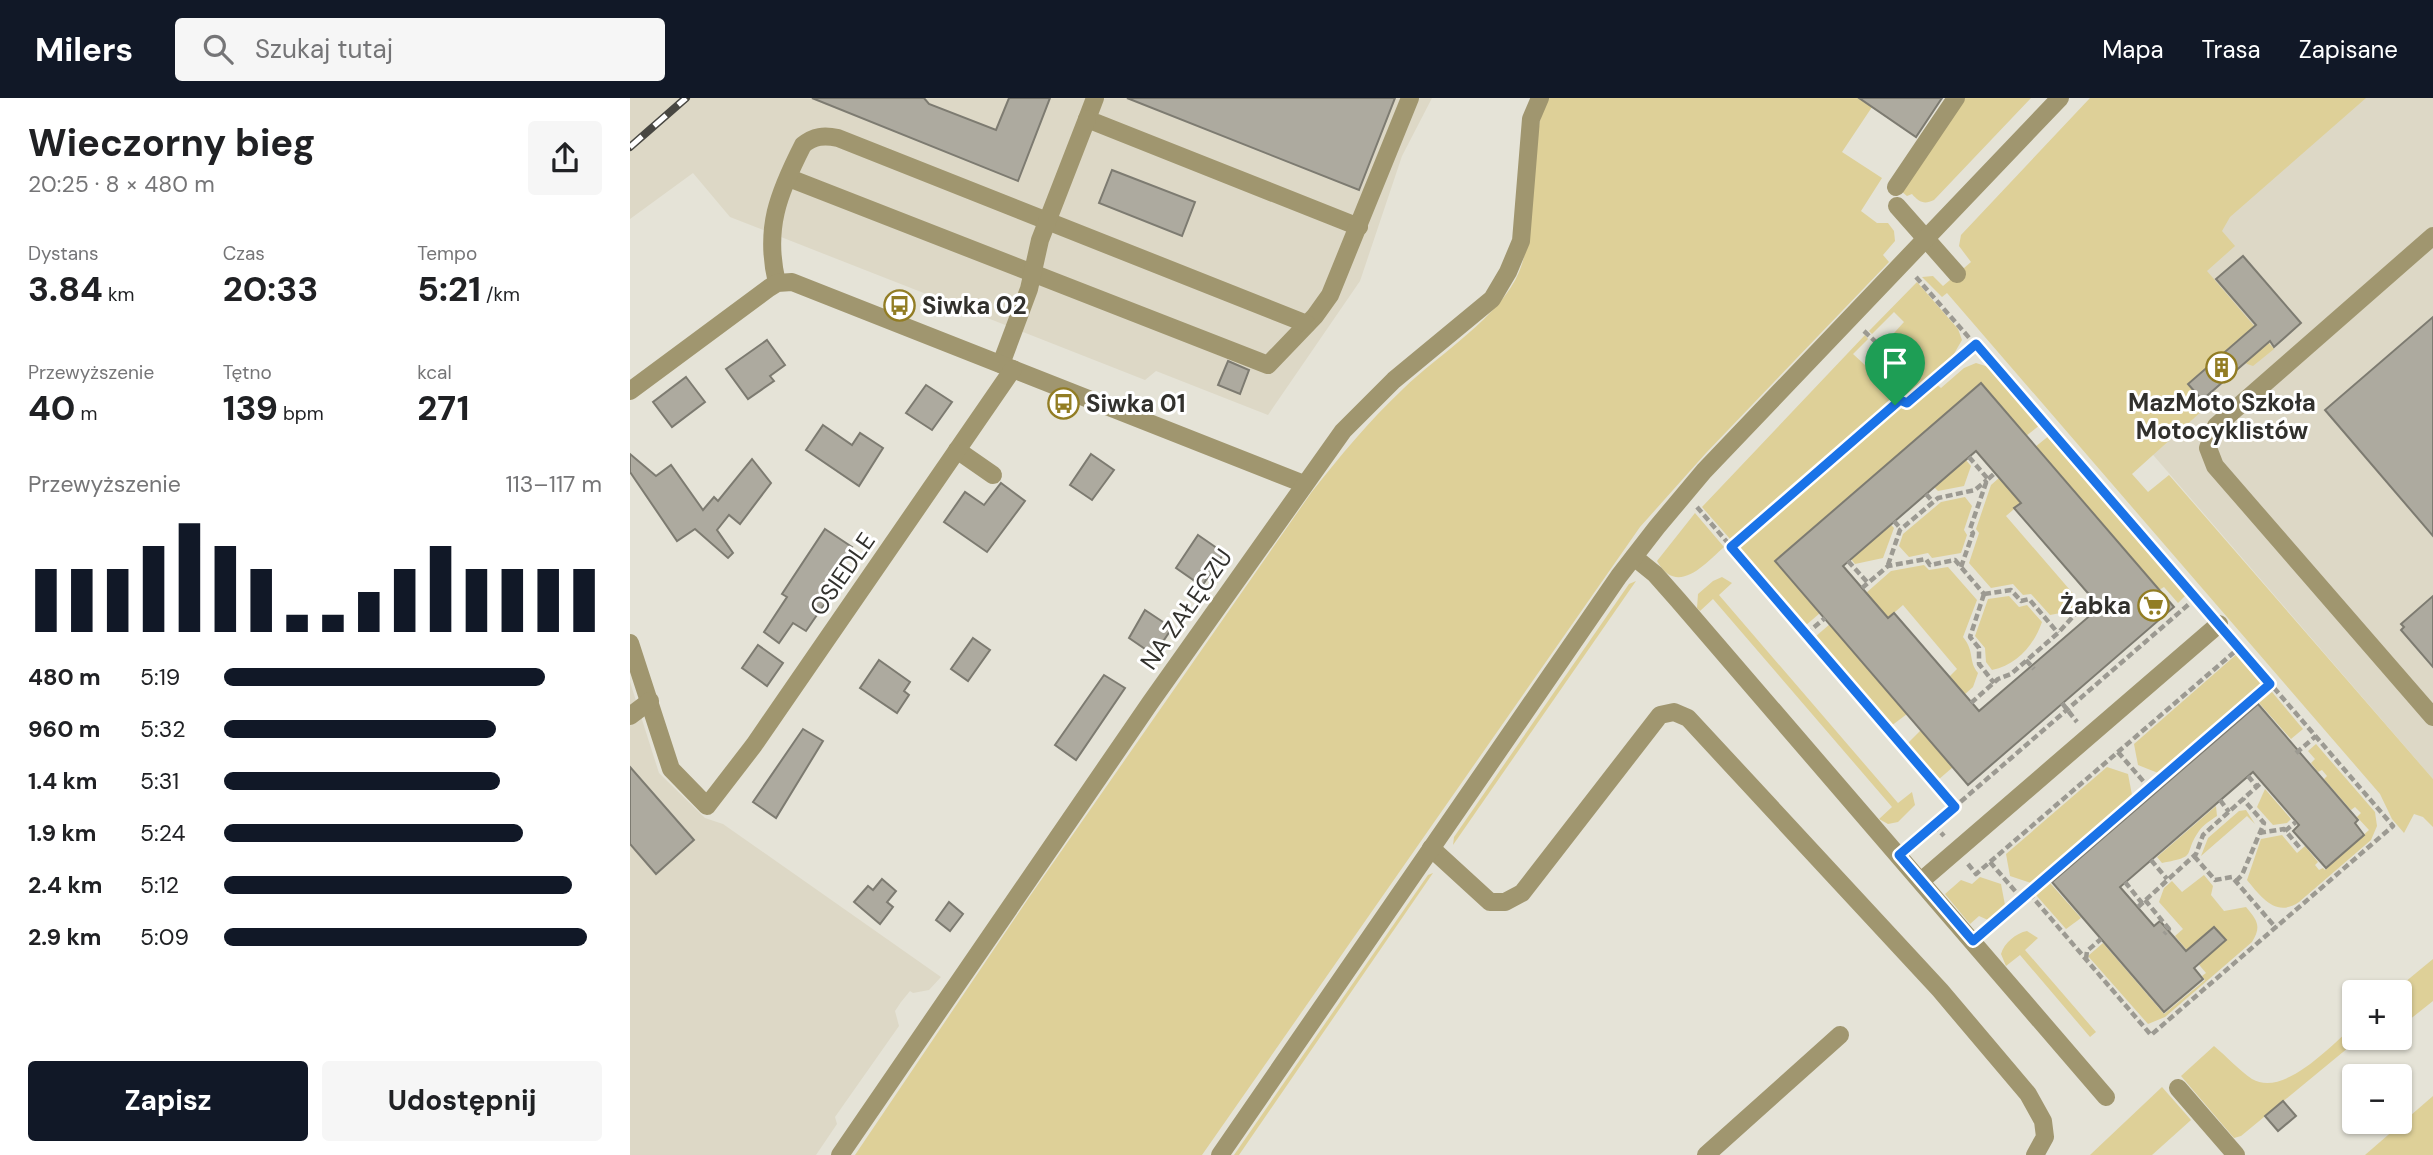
<!DOCTYPE html>
<html lang="pl">
<head>
<meta charset="utf-8">
<style>
  :root { --surface:#fff; --page:#f6f6f6; --text:#202124; --muted:#757577; --accent:#111827 }
  body { margin:0; font-family:"DM Sans",sans-serif; background:var(--page); color:var(--text); height:100vh; display:flex; flex-direction:column; font-size:26px; white-space:nowrap }
  * { box-sizing:border-box; margin:0 }
  p { font-size:23px; color:var(--muted) }
  .icon { flex:none; width:38px; height:38px; fill:none; stroke:currentColor; stroke-width:2; stroke-linecap:round; stroke-linejoin:round }
  .map { position:relative; flex:1; overflow:hidden }
  .drawer { display:flex; flex-direction:column; background:var(--surface); width:630px }
  .drawer>* { flex:none }
  .tools { position:absolute; left:1712px; top:882px; display:grid; gap:14px }
  .tools a { display:grid; place-items:center; width:70px; height:70px; border-radius:7px; background:var(--surface); box-shadow:0 2px 5px #0004; font-size:35px }
  .pin { position:absolute; display:grid; place-items:center; width:60px; height:60px; color:#fff; margin:-72px -30px; border-radius:50% 50% 50% 0; rotate:-45deg; box-shadow:0 0 7px #0007 }
  .pin .icon { rotate:45deg }
  .round { display:grid; place-items:center; flex:none; width:74px; height:74px; border-radius:7px; background:var(--page) }
  .head { display:flex; align-items:center; justify-content:space-between; height:119px; padding:0 28px }
  h1 { font-size:38px; font-weight:700; line-height:52px }
  .stats { display:grid; grid-template-columns:repeat(3,1fr); gap:10px; height:119px; padding:7px 28px }
  .stats div { display:grid; align-content:center }
  .stats b { font-size:35px; font-weight:700 }
  .stats small { font-size:19px; font-weight:400 }
  .stats p { font-size:19px }
  .chart { height:196px; padding:14px 28px }
  .chart p { display:flex; justify-content:space-between }
  .chart svg { width:100%; height:126px; margin-top:7px; stroke:var(--accent); stroke-width:6 }
  .action { display:flex; gap:14px; margin-top:auto; padding:14px 28px }
  .action a { flex:1; height:80px; border-radius:7px; background:var(--accent); color:#fff; font-size:28px; font-weight:700; line-height:80px; text-align:center }
  .action a+a { background:var(--page); color:var(--text) }
  ul { padding:0 28px; list-style:none; font-size:23px }
  li { display:grid; grid-template-columns:112px 84px 1fr; align-items:center; height:52px }
  li i { height:18px; border-radius:9px; background:var(--accent) }
  header { display:flex; align-items:center; gap:42px; box-sizing:border-box; height:98px; padding:0 35px; background:var(--accent); color:#fff }
  header strong { font-size:33px }
  nav { display:flex; gap:38px; margin-inline-start:auto; font-size:24px }
  .search { width:490px; height:63px; background:var(--page); display:flex; align-items:center; gap:18px; box-sizing:border-box; padding:0 24px; border-radius:7px; color:var(--muted); font-size:26px }
  main { display:flex; flex:1; min-height:0 }
  .map>svg:first-child { display:block }
</style>
</head>
<body>
<header>
<strong>Milers</strong>
<div class="search"><svg class="icon" aria-label="search" viewBox="0 0 24 24"><circle cx="10" cy="10" r="6"/><path d="M15 15l6 6"/></svg>Szukaj tutaj</div>
<nav><a>Mapa</a><a>Trasa</a><a>Zapisane</a></nav>
</header>
<main>
<section class="drawer">
<div class="head"><div><h1>Wieczorny bieg</h1><p>20:25 · 8 × 480 m</p></div><a class="round"><svg class="icon" aria-label="share" viewBox="0 0 24 24"><path d="M12 15V3M7 8l5-5 5 5M5 13v7h14v-7"/></svg></a></div>
<div class="stats">
<div><p>Dystans</p><b>3.84<small> km</small></b></div>
<div><p>Czas</p><b>20:33</b></div>
<div><p>Tempo</p><b>5:21<small> /km</small></b></div>
</div>
<div class="stats">
<div><p>Przewyższenie</p><b>40<small> m</small></b></div>
<div><p>Tętno</p><b>139<small> bpm</small></b></div>
<div><p>kcal</p><b>271</b></div>
</div>
<div class="chart"><p><span>Przewyższenie</span>113–117 m</p>
<svg viewBox="0 0 160 44" preserveAspectRatio="none"><path d="M5 44V22M15 44V22M25 44V22M35 44V14M45 44V6M55 44V14M65 44V22M75 44V38M85 44V38M95 44V30M105 44V22M115 44V14M125 44V22M135 44V22M145 44V22M155 44V22"/></svg>
</div>
<ul>
<li><b>480 m</b>5:19<i style="width:85%"></i></li>
<li><b>960 m</b>5:32<i style="width:72%"></i></li>
<li><b>1.4 km</b>5:31<i style="width:73%"></i></li>
<li><b>1.9 km</b>5:24<i style="width:79%"></i></li>
<li><b>2.4 km</b>5:12<i style="width:92%"></i></li>
<li><b>2.9 km</b>5:09<i style="width:96%"></i></li>
</ul>
<div class="action"><a>Zapisz</a><a>Udostępnij</a></div>
</section>
<div class="map">
<svg width="1803" height="1057" viewBox="0 0 1803 1057">
  <rect width="100%" height="100%" fill="#e5e3d7"/>
  <g fill="#ddd8c6">
    <path d="M 0,0 L 802,0 L 772,58 L 730,183 L 638,317 L 526,273 L 515,282 L 100,119 L 63,75 L 0,121 Z"/>
    <path d="M 1484,0 L 1803,0 L 1803,681 L 1499,329 Z"/>
    <path d="M 0,584 L 29,675 L 75,720 L 93,726 L 311,879 L 299,892 L 283,895 L 280,893 L 271,904 L 265,913 L 269,928 L 205,1019 L 207,1026 L 186,1057 L 0,1057 Z"/>
  </g>
  <g fill="#ded098">
    <path d="M 915,0 L 1248,0 L 1212,54 L 1252,80 L 1231,113 L 1247,125 L 1258,125 L 1264,133 L 1265,143 L 1253,157 L 1259,164 L 1076,355 L 1010,429 L 572,1057 L 225,1057 L 400,798 L 681,395 C 710,358 739,323 773,291 C 808,257 871,218 889,174 C 899,150 899,121 901,95 C 904,63 907,31 915,0 Z"/>
    <path d="M 1335,0 L 1401,0 L 1304,102 C 1294,107 1289,104 1282,96 L 1277,98 L 1271,93 Z"/>
    <path d="M 1460,0 L 1736,0 L 1600,119 L 1592,133 L 1605,148 L 1577,173 L 1644,251 L 1623,268 L 1617,266 L 1602,248 L 1559,285 L 1573,303 L 1573,312 L 1502,376 L 1518,394 L 1539,377 L 1803,681 L 1803,729 L 1793,719 L 1784,716 L 1774,735 L 1762,721 L 1750,696 L 1317,195 L 1312,199 L 1292,179 L 1303,178 L 1313,188 L 1341,164 L 1329,148 L 1331,137 Z"/>
    <path d="M 1287,184 L 1328,231 L 1332,242 L 1321,261 L 1276,299 L 1269,297 L 1101,442 L 1072,409 L 1235,237 L 1238,241 L 1223,256 L 1235,267 L 1274,224 L 1264,214 L 1242,236 L 1239,233 Z"/>
    <path d="M 1346,265 L 1362,270 L 1410,327 L 1396,338 L 1350,286 L 1145,462 L 1190,515 L 1175,528 L 1107,449 L 1271,307 L 1279,310 L 1306,286 L 1311,290 L 1334,270 Z"/>
    <path d="M 1420,337 L 1557,496 L 1548,505 L 1534,489 L 1529,492 L 1405,349 Z"/>
    <path d="M 1336,362 L 1341,368 L 1334,388 L 1308,393 L 1304,389 Z"/>
    <path d="M 1369,380 L 1391,405 L 1376,418 L 1446,499 L 1441,513 L 1420,517 L 1401,496 L 1393,497 L 1383,486 L 1361,490 L 1339,465 L 1349,435 L 1346,431 L 1361,387 Z"/>
    <path d="M 1335,399 L 1342,408 L 1334,432 L 1337,437 L 1331,455 L 1302,460 L 1298,455 L 1279,459 L 1269,448 L 1273,436 L 1311,404 Z"/>
    <path d="M 1065,415 L 1094,449 C 1075,466 1047,499 1027,463 Z"/>
    <path d="M 1261,427 L 1264,430 L 1253,460 L 1225,466 L 1221,461 Z"/>
    <path d="M 1294,467 L 1299,472 L 1318,469 L 1347,502 L 1333,539 C 1345,554 1338,563 1348,575 L 1343,589 L 1334,597 L 1319,579 L 1327,571 L 1273,507 L 1258,520 L 1236,495 L 1261,473 Z"/>
    <path d="M 1092,479 L 1102,485 L 1089,497 L 1268,705 L 1282,694 L 1285,707 L 1268,724 L 1258,726 L 1249,721 L 1262,709 L 1083,501 L 1070,513 L 1067,510 L 1068,496 L 1083,483 Z"/>
    <path d="M 1006,483 L 823,747 L 824,739 L 999,486 Z"/>
    <path d="M 1379,498 L 1389,509 L 1397,507 L 1412,524 C 1404,547 1387,567 1362,572 L 1356,564 L 1355,550 L 1345,538 L 1358,501 Z"/>
    <path d="M 1200,526 L 1277,616 L 1261,628 L 1185,539 Z"/>
    <path d="M 1608,555 L 1633,584 L 1528,675 L 1508,667 L 1504,646 Z"/>
    <path d="M 1642,594 L 1673,631 L 1661,641 L 1629,605 Z"/>
    <path d="M 1291,632 L 1323,669 L 1308,682 L 1277,646 Z"/>
    <path d="M 1686,646 L 1745,714 L 1747,728 L 1741,742 L 1669,804 C 1646,820 1631,799 1617,782 L 1631,741 L 1652,737 L 1667,755 L 1675,748 L 1688,764 L 1685,767 L 1689,772 L 1693,770 L 1695,772 L 1739,732 L 1727,719 L 1731,715 L 1725,709 L 1721,712 L 1694,681 L 1697,678 L 1692,672 L 1688,674 L 1681,665 L 1685,661 L 1678,653 Z"/>
    <path d="M 1477,669 L 1498,676 L 1502,697 L 1401,785 L 1380,778 L 1376,756 Z"/>
    <path d="M 1635,691 L 1661,721 L 1657,725 L 1643,727 L 1627,709 Z"/>
    <path d="M 1586,708 L 1587,718 C 1581,722 1573,727 1569,733 C 1552,757 1570,758 1532,765 L 1527,759 Z"/>
    <path d="M 1616,712 L 1625,726 L 1617,718 L 1571,758 L 1578,740 L 1609,713 Z"/>
    <path d="M 803,775 L 609,1057 L 604,1057 L 798,777 Z"/>
    <path d="M 1574,777 L 1583,788 L 1581,797 L 1594,813 L 1616,809 C 1627,822 1632,828 1622,844 L 1535,919 L 1518,926 L 1458,858 L 1473,845 L 1534,916 L 1575,882 L 1572,878 L 1576,875 L 1545,838 L 1553,831 L 1529,804 L 1534,790 L 1542,783 L 1552,794 Z"/>
    <path d="M 1350,779 L 1371,786 L 1375,807 L 1358,822 L 1349,818 L 1340,826 L 1315,796 L 1331,782 L 1342,786 Z"/>
    <path d="M 1420,785 L 1451,820 L 1436,831 L 1406,797 Z"/>
    <path d="M 1397,833 L 1408,840 L 1395,852 L 1466,934 L 1460,939 L 1390,857 L 1376,868 L 1371,856 C 1374,845 1386,835 1397,833 Z"/>
    <path d="M 1803,861 L 1803,903 L 1769,930 L 1769,894 L 1763,894 Z"/>
    <path d="M 1724,928 L 1724,940 L 1730,940 L 1611,1038 L 1604,1040 L 1551,978 L 1584,948 C 1596,958 1609,972 1622,981 C 1654,1000 1701,947 1724,928 Z"/>
    <path d="M 1532,989 L 1561,1022 L 1522,1057 L 1460,1057 Z"/>
    <path d="M 1803,998 L 1803,1057 L 1735,1057 Z"/>
  </g>
  <g fill="#adaa9f" stroke="#7d7b71" stroke-width="2" fill-rule="evenodd">
    <path d="M 182,0 L 294,0 L 299,6 L 366,32 L 379,0 L 420,0 L 388,83 Z"/>
    <path d="M 497,0 L 765,0 L 729,92 Z"/>
    <path d="M 1229,0 L 1312,0 L 1286,39 Z"/>
    <path d="M 482,72 L 565,104 L 552,138 L 469,105 Z"/>
    <path d="M 1613,158 L 1671,225 L 1644,249 L 1640,243 L 1572,302 L 1558,286 L 1626,227 L 1586,181 Z"/>
    <path d="M 1803,219 L 1803,438 L 1695,312 Z"/>
    <path d="M 137,242 L 155,267 L 140,278 L 144,283 L 118,301 L 96,271 Z"/>
    <path d="M 598,263 L 619,272 L 610,296 L 588,287 Z"/>
    <path d="M 56,279 L 75,304 L 42,329 L 23,304 Z"/>
    <path d="M 1351,285 L 1544,509 L 1338,687 L 1145,463 ZM 1346,353 L 1391,405 L 1384,410 L 1470,509 L 1349,613 L 1264,515 L 1258,520 L 1213,468 Z"/>
    <path d="M 296,287 L 322,304 L 302,332 L 276,315 Z"/>
    <path d="M 193,327 L 222,347 L 230,335 L 253,350 L 229,388 L 176,352 Z"/>
    <path d="M 0,356 L 26,378 L 41,367 L 73,412 L 84,399 L 88,403 L 122,361 L 141,385 L 110,426 L 99,417 L 87,432 L 103,455 L 98,460 L 65,431 L 47,443 L 0,374 Z"/>
    <path d="M 461,356 L 484,372 L 462,402 L 440,387 Z"/>
    <path d="M 371,385 L 395,403 L 357,454 L 314,424 L 335,394 L 354,407 Z"/>
    <path d="M 195,431 L 222,449 L 192,492 L 200,498 L 176,533 L 163,525 L 149,545 L 134,534 L 157,499 L 152,496 Z"/>
    <path d="M 568,437 L 594,455 L 572,488 L 546,470 Z"/>
    <path d="M 1803,498 L 1803,569 L 1771,532 L 1774,529 L 1771,526 Z"/>
    <path d="M 515,512 L 542,530 L 524,557 L 499,540 Z"/>
    <path d="M 343,540 L 360,552 L 338,583 L 321,571 Z"/>
    <path d="M 128,547 L 153,565 L 137,588 L 112,570 Z"/>
    <path d="M 249,562 L 280,584 L 274,593 L 279,597 L 267,615 L 230,590 Z"/>
    <path d="M 474,577 L 495,590 L 446,662 L 425,647 Z"/>
    <path d="M 1628,606 L 1728,722 L 1725,725 L 1734,737 L 1696,770 L 1663,733 L 1669,727 L 1623,674 L 1490,789 L 1524,828 L 1530,823 L 1556,853 L 1584,829 L 1596,842 L 1564,870 L 1573,881 L 1534,914 L 1422,784 Z"/>
    <path d="M 173,631 L 193,643 L 146,720 L 123,704 Z"/>
    <path d="M 0,669 L 64,742 L 26,776 L 0,746 Z"/>
    <path d="M 252,781 L 266,793 L 257,804 L 263,809 L 250,826 L 224,804 L 238,788 L 243,792 Z"/>
    <path d="M 319,804 L 333,816 L 320,833 L 306,822 Z"/>
    <path d="M 1653,1003 L 1666,1018 L 1648,1033 L 1635,1018 Z"/>
  </g>
  <g fill="none" stroke-linecap="round" stroke-linejoin="round">
    <g stroke="#9c9a92" stroke-width="4.5" stroke-dasharray="7 3.5" stroke-linecap="butt">
      <path d="M 1286,179 L 1577,512"/>
      <path d="M 1234,233 L 1250,248"/>
      <path d="M 1339,359 L 1358,381"/>
      <path d="M 1296,396 L 1303,404"/>
      <path d="M 1067,409 L 1325,709"/>
      <path d="M 1264,423 L 1271,431"/>
      <path d="M 1101,448 L 1270,302 L 1277,305 L 1346,246"/>
      <path d="M 1218,463 L 1238,485"/>
      <path d="M 1258,467 L 1270,432 L 1308,400 L 1345,392 L 1357,382"/>
      <path d="M 1331,469 L 1343,435 L 1340,431 L 1357,382 L 1365,375"/>
      <path d="M 1232,490 L 1258,468 L 1296,461 L 1300,467 L 1325,462 L 1354,496"/>
      <path d="M 1354,496 L 1340,539 L 1349,550 L 1349,566 L 1364,585"/>
      <path d="M 1354,496 L 1381,492 L 1391,503 L 1399,501 L 1428,535"/>
      <path d="M 1176,536 L 1195,520"/>
      <path d="M 1396,562 L 1404,571"/>
      <path d="M 1341,605 L 1368,581 L 1381,576 L 1428,535 L 1461,499"/>
      <path d="M 1432,605 L 1447,624"/>
      <path d="M 1488,654 L 1520,691"/>
      <path d="M 1666,655 L 1686,638"/>
      <path d="M 1618,678 L 1627,689"/>
      <path d="M 1590,702 L 1599,714"/>
      <path d="M 1304,727 L 1314,738"/>
      <path d="M 1655,733 L 1666,724"/>
      <path d="M 1629,735 L 1654,731 L 1670,750"/>
      <path d="M 1283,745 L 1566,500"/>
      <path d="M 1564,758 L 1585,782 L 1602,779 L 1646,830"/>
      <path d="M 1521,762 L 1537,781"/>
      <path d="M 1360,764 L 1392,801"/>
      <path d="M 1338,766 L 1346,776 L 1609,550"/>
      <path d="M 1606,783 L 1612,777 L 1634,725 L 1613,701"/>
      <path d="M 1495,784 L 1512,805"/>
      <path d="M 1399,795 L 1521,937 L 1763,728 L 1601,540"/>
      <path d="M 1515,802 L 1539,831 L 1534,836"/>
      <path d="M 1508,809 L 1566,756 L 1573,737 L 1632,684"/>
      <path d="M 1357,830 L 1640,586"/>
      <path d="M 1456,861 L 1457,853 L 1471,841"/>
    </g>
    <g stroke="#a0966f" stroke-width="18">
      <path d="M 465,0 L 457,21 L 729,129"/>
      <path d="M 159,80 L 638,267 L 685,218 L 700,197 L 780,0"/>
      <path d="M 1266,89 L 1326,0"/>
      <path d="M 1267,108 L 1327,176"/>
      <path d="M 1803,138 L 1586,328 L 1578,350 L 1585,368 L 1803,619"/>
      <path d="M 147,185 C 134,131 148,96 173,47 C 184,38 194,37 208,40 L 677,226"/>
      <path d="M 371,266 L 399,191 L 410,142 L 457,21"/>
      <path d="M 0,293 L 139,190 L 147,185 L 162,184 L 674,386"/>
      <path d="M 327,352 L 363,377"/>
      <path d="M 1004,459 L 1025,476 L 1048,502 L 1476,999"/>
      <path d="M 0,545 L 41,671 L 77,708 L 124,647 L 383,271"/>
      <path d="M 0,618 L 20,603"/>
      <path d="M 801,750 L 860,804 L 875,804 L 892,795 L 1030,617 L 1044,614 L 1058,620 L 1310,892 L 1398,996 L 1413,1023 L 1415,1039 L 1405,1057"/>
      <path d="M 1291,783 L 1589,526"/>
      <path d="M 1548,990 L 1606,1057"/>
      <path d="M 210,1057 L 520,605 L 713,333 L 764,282 L 862,201 L 878,174 L 891,143 L 901,21 L 910,0"/>
      <path d="M 590,1057 L 989,478 L 1027,429 L 1074,373 L 1430,0"/>
      <path d="M 1076,1057 L 1210,937"/>
    </g>
    <defs>
      <path id="rail" d="M 0,49 L 56,0"/>
    </defs>
    <use href="#rail" stroke="#484742" stroke-width="8"/>
    <use href="#rail" stroke="#fff" stroke-width="5" stroke-dasharray="16" stroke-linecap="butt"/>
  </g>
  <g fill="none" stroke-linecap="round" stroke-linejoin="round">
    <defs>
      <path id="route" d="M 1346,246 L 1640,586 L 1343,843 L 1269,757 L 1325,709 L 1101,449 L 1270,302 L 1277,305 Z"/>
    </defs>
    <use href="#route" stroke="#fff" stroke-width="14"/>
    <use href="#route" stroke="#1a73e8" stroke-width="9"/>
  </g>
  <defs>
    <symbol id="bus-ring" viewBox="-11 -11 22 22"><circle r="9.5" fill="#fff" stroke="#927d24" stroke-width="1.5"/><path d="M-5-6H5V4H4V6H2V4H-2V6H-4V4H-5ZM-3.5-4V0h7V-4ZM-3.5 1.2v1.5H-2V1.2ZM2 1.2v1.5H3.5V1.2Z" fill="#927d24"/></symbol>
    <symbol id="building-ring" viewBox="-11 -11 22 22"><circle r="9.5" fill="#fff" stroke="#927d24" stroke-width="1.5"/><path d="M-4-6H4V6H1V3H-1V6H-4ZM-2.5-4.3h1.7v1.8h-1.7ZM.8-4.3h1.7v1.8H.8ZM-2.5-1h1.7V.8h-1.7ZM.8-1h1.7V.8H.8Z" fill="#927d24"/></symbol>
    <symbol id="supermarket-ring" viewBox="-11 -11 22 22"><circle r="9.5" fill="#fff" stroke="#927d24" stroke-width="1.5"/><path d="M-6-5.5h2.5l.6 2H6L4.5 2H-2.5L-4.4-4H-6ZM-1.5 3.2a1.3 1.3 0 1 0 .1 0ZM3 3.2a1.3 1.3 0 1 0 .1 0Z" fill="#927d24"/></symbol>
  </defs>
  <g fill-rule="evenodd">
    <use href="#bus-ring" x="252" y="190" width="35" height="35"/>
    <use href="#building-ring" x="1574" y="252" width="35" height="35"/>
    <use href="#bus-ring" x="416" y="288" width="35" height="35"/>
    <use href="#supermarket-ring" x="1506" y="490" width="35" height="35"/>
  </g>
  <g text-anchor="middle" dominant-baseline="central" stroke-width="6" stroke-linejoin="round" paint-order="stroke">
    <g font-size="24" font-weight="bold" fill="#32312d" stroke="#fff" text-anchor="start">
      <text x="292" y="207">Siwka 02</text>
      <text x="1592" y="304" text-anchor="middle">MazMoto Szkoła<tspan x="1592" dy="28">Motocyklistów</tspan></text>
      <text x="456" y="305">Siwka 01</text>
      <text x="1501" y="507" text-anchor="end">Żabka</text>
    </g>
    <g font-size="24" fill="#32312d" stroke="#fff">
      <text transform="translate(212 476) rotate(-55)">OSIEDLE</text>
      <text transform="translate(556 511) rotate(-55)">NA ZAŁĘCZU</text>
    </g>
  </g>
</svg>
<div class="tools">
<a>+</a>
<a>−</a>
</div>
<div class="pin" style="left:1265px;top:307px;background:#1e9e55"><svg class="icon" aria-label="arrive" viewBox="0 0 24 24"><path d="M6 21V4h12l-3 4 3 4H6"/></svg></div>
</div>
</main>
</body>
</html>
